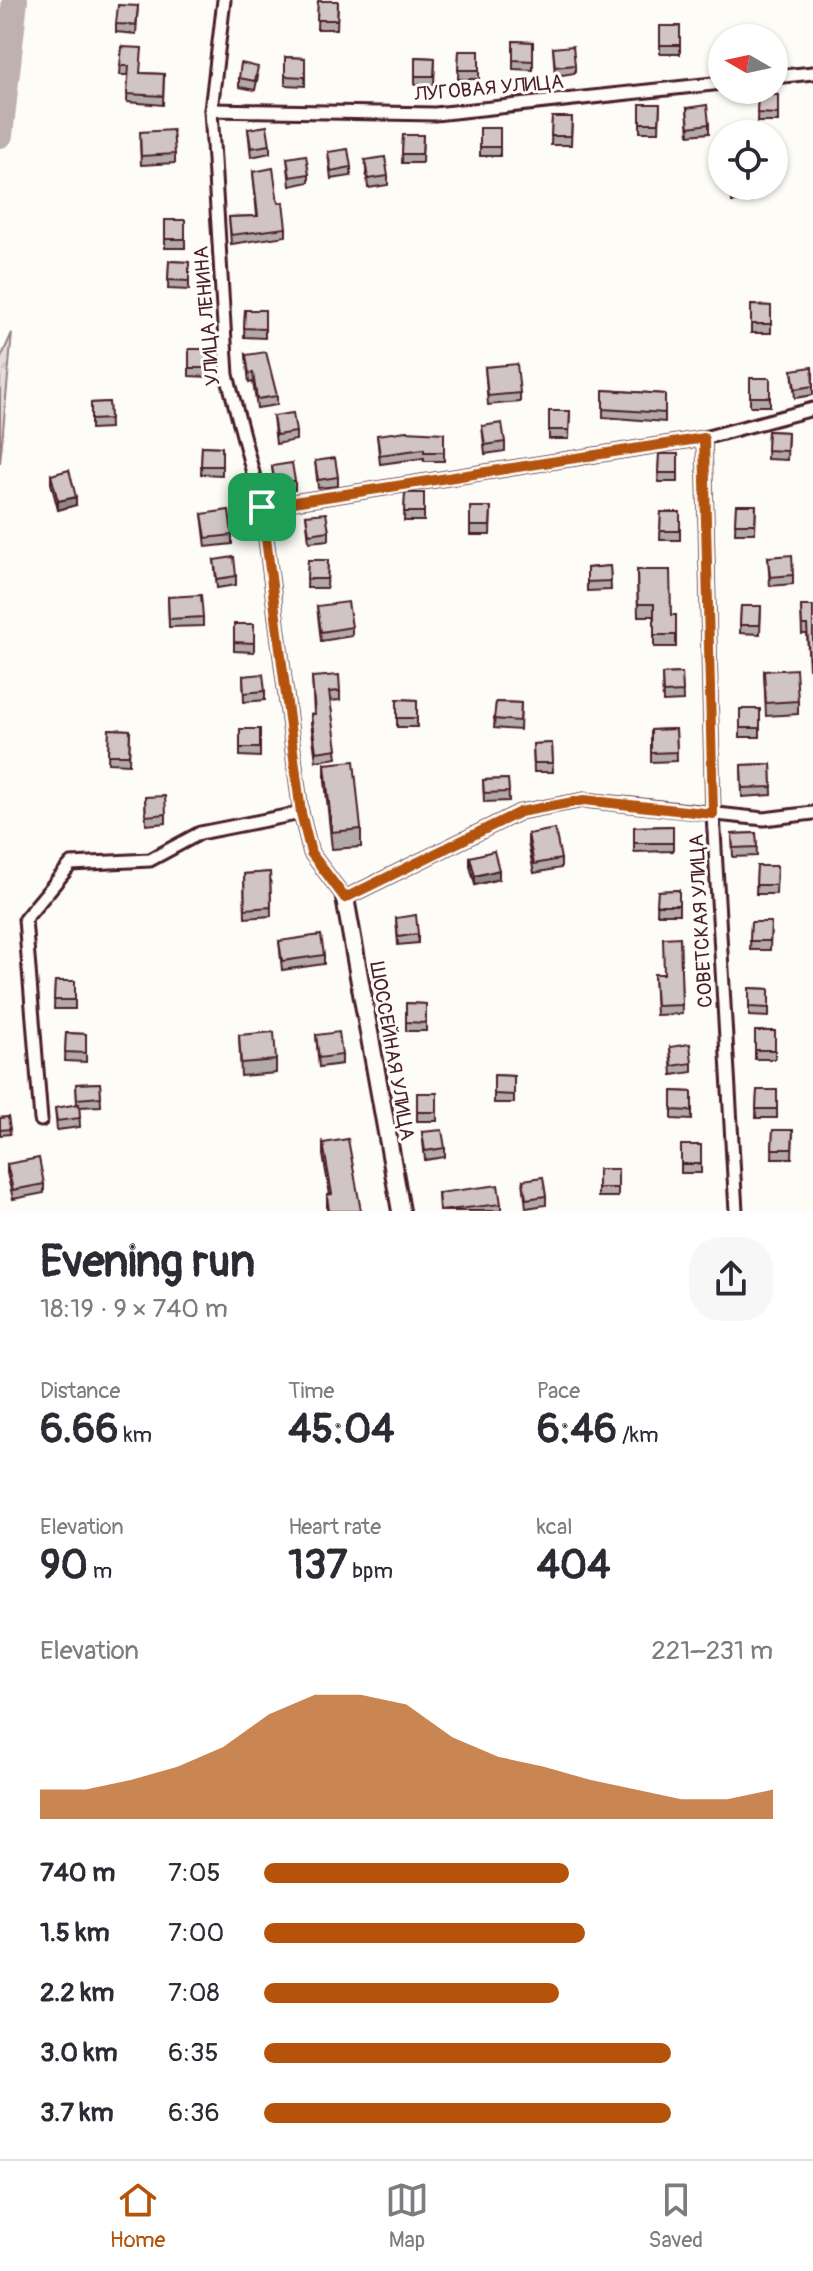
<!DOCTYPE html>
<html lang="en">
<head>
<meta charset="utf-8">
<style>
  :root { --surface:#fff; --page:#f7f7f7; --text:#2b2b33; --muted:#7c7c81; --line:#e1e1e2; --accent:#b45309 }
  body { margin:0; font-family:Pangolin,sans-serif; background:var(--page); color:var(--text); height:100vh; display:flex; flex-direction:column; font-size:30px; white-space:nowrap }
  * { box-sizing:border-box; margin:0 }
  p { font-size:26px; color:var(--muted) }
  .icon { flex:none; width:44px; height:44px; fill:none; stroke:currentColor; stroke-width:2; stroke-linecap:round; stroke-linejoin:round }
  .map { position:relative; height:1211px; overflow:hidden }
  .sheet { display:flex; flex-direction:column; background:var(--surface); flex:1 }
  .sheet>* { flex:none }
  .needle { width:52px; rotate:279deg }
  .controls { position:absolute; left:708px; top:24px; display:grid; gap:16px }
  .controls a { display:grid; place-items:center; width:80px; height:80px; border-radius:50%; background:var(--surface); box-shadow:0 2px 6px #0004; font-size:40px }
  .pin { position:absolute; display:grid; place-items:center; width:68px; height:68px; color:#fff; margin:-34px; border-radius:16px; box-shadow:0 4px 12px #0006 }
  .round { display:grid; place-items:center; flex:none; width:84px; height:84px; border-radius:32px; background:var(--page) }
  .headline { display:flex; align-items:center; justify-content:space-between; height:136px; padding:0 40px }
  h1 { font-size:44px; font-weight:800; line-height:60px }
  .figures { display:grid; grid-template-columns:repeat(3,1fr); gap:12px; height:136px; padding:8px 40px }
  .figures div { display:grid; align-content:center }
  .figures b { font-size:40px; font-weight:800 }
  .figures small { font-size:22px; font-weight:400 }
  .figures p { font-size:22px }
  .chart { height:224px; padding:16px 40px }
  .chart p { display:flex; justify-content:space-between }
  .chart svg { width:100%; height:144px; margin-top:8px; fill:var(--accent); opacity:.7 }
  ul { padding:0 40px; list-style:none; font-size:26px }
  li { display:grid; grid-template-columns:128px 96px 1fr; align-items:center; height:60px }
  li i { height:20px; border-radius:10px; background:var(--accent) }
  .dock { display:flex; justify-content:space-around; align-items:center; height:112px; border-top:2px solid var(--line); background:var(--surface); font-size:22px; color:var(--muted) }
  .dock a { display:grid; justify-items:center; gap:4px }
  .dock .current { color:var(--accent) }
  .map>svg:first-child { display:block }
</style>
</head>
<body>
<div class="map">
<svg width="813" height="1211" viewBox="0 0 813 1211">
  <defs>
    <pattern id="forest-crowns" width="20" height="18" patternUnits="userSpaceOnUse" patternTransform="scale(2)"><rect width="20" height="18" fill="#e3dcda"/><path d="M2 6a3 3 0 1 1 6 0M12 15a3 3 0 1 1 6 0" fill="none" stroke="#c4bcbb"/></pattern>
  </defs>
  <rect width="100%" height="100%" fill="#fdfcf7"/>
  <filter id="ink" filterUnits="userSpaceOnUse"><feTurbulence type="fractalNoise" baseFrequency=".0125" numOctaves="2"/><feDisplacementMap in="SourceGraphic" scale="16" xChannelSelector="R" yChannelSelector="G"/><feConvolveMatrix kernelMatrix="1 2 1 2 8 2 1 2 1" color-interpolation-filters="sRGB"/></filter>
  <g filter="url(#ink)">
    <path fill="url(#forest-crowns)" stroke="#967e82" stroke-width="2" d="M 12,333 L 0,463 L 0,360 Z"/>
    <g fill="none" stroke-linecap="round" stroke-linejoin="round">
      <path stroke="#c0b1b1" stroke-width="26" d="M 0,135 L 15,0"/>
      <defs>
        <g id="street">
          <path d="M 224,0 L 211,110 L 227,375 L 262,507 L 301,813 L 311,853 L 345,898 L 520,812 L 584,800 L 764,819 L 813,813"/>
          <path d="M 774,77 L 813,73"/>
          <path d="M 211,110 L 435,114 L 722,83"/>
          <path d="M 704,438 L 713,814 L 736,1211"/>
          <path d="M 262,507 L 704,438 L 813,409"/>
          <path d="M 41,1120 L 25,919 L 71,864 L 150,860 L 200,833 L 301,813"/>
        </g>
        <path id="secondary" d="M 345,898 L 401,1211"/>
      </defs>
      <use href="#street" stroke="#4a1f2b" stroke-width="17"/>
      <use href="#secondary" stroke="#4a1f2b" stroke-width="22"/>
      <use href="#street" stroke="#fdfcf7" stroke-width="11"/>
      <use href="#secondary" stroke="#fdfcf7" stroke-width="16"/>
    </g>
    <g fill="#b3a9a9" stroke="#4a1f2b" stroke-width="2">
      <path d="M 318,1 L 338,1 L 337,29 L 317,29 Z"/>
      <path d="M 138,6 L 136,34 L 116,32 L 116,24 Z"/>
      <rect x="660" y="26" width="20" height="28"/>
      <path d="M 513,41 L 533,42 L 533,70 L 513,69 Z"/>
      <path d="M 122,47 L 141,73 L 164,74 L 163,105 L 127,102 L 128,75 L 120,75 Z"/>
      <path d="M 553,48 L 575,65 L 575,73 L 555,76 Z"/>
      <path d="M 459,51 L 479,51 L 479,79 L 458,79 Z"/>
      <path d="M 285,57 L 305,58 L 305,86 L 285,85 Z"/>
      <path d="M 415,57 L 435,58 L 434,85 L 415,85 Z"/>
      <path d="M 258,76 L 255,90 L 239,87 L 239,78 Z"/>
      <path d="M 758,94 L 778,95 L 778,122 L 757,122 Z"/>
      <path d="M 640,104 L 660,104 L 659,132 L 640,132 Z"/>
      <path d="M 687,108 L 709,124 L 709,133 L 689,135 Z"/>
      <path d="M 552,117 L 572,117 L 571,145 L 551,145 Z"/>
      <rect x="480" y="128" width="20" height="28"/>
      <path d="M 248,129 L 270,145 L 270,153 L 251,157 Z"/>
      <path d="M 403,135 L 423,135 L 422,163 L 402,163 Z"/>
      <path d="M 140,141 L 175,154 L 175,163 L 141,165 Z"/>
      <path d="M 328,152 L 351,167 L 351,176 L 331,179 Z"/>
      <path d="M 287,158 L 309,174 L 309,182 L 290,186 Z"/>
      <path d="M 365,160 L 388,176 L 388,185 L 368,188 Z"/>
      <path d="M 253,172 L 278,203 L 286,228 L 286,236 L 231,244 L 229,217 L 257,216 Z"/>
      <path d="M 732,186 L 753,186 L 752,202 L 732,202 Z"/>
      <rect x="165" y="220" width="20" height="28"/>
      <path d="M 169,261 L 189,262 L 189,290 L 168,289 Z"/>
      <path d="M 751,305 L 771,306 L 771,333 L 751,333 Z"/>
      <path d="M 245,310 L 265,310 L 265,338 L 244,337 Z"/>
      <path d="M 189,349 L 209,349 L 209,377 L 189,376 Z"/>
      <path d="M 246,355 L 277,396 L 277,405 L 257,408 L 253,382 L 249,383 Z"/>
      <path d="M 485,367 L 520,393 L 520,402 L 488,405 Z"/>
      <path d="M 792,370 L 813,373 L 813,395 L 795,398 Z"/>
      <rect x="750" y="378" width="20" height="28"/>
      <path d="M 603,390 L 665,394 L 665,422 L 603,417 Z"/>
      <path d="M 109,402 L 110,428 L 91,429 L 91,403 Z"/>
      <path d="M 549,411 L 570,411 L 569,439 L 549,439 Z"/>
      <path d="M 273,416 L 296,432 L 296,440 L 276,444 Z"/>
      <path d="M 482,426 L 505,442 L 505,451 L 485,454 Z"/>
      <path d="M 768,431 L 788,432 L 787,460 L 767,459 Z"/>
      <path d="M 444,433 L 444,461 L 424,461 L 424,458 L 380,464 L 377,435 Z"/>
      <path d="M 202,446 L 222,447 L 222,475 L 201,474 Z"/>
      <path d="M 659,454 L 678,454 L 678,482 L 658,482 Z"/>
      <path d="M 315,461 L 338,477 L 338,486 L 318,488 Z"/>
      <path d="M 272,466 L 295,481 L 295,490 L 275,493 Z"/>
      <path d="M 51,475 L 76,505 L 58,510 L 51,483 Z"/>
      <path d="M 405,493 L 424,493 L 424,521 L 404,521 Z"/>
      <path d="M 736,505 L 756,505 L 755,533 L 735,533 Z"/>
      <path d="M 470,507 L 491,507 L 490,535 L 470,535 Z"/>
      <path d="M 661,512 L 680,512 L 680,540 L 660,540 Z"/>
      <path d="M 202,514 L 232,535 L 232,544 L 206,547 Z"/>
      <path d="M 306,515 L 329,531 L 329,540 L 309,542 Z"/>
      <path d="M 768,557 L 793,575 L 793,584 L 770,586 Z"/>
      <path d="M 214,560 L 236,576 L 236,585 L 217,588 Z"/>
      <path d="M 308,560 L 328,560 L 327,588 L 307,588 Z"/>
      <path d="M 610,566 L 611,590 L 587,591 L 587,568 Z"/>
      <path d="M 637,570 L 671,615 L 676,615 L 676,647 L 654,647 L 654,616 L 638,616 Z"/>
      <path d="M 168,597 L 203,617 L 203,626 L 169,627 Z"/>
      <path d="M 317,606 L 352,627 L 352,636 L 321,641 Z"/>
      <path d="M 741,606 L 761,606 L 760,634 L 740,633 Z"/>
      <path d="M 801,606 L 813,606 L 813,668 L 809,668 L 807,634 L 802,634 Z"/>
      <path d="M 234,624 L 254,624 L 254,652 L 234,651 Z"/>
      <path d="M 764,671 L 798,701 L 798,714 L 766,716 Z"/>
      <path d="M 682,673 L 683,701 L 663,702 L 662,674 Z"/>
      <path d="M 243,676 L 265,691 L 265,700 L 244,702 Z"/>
      <path d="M 312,677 L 340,691 L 340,700 L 330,701 L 337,758 L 316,761 L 311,723 L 311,714 L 314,714 Z"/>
      <path d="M 397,699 L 417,700 L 417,727 L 397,727 Z"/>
      <path d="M 496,702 L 521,703 L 520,730 L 494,728 Z"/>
      <rect x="740" y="709" width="20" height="28"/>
      <path d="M 109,729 L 130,730 L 129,764 L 108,763 Z"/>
      <path d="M 240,729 L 260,729 L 260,757 L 240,756 Z"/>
      <path d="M 676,729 L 677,761 L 651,762 L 651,730 Z"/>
      <path d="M 552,743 L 553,772 L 534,772 L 533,744 Z"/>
      <path d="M 325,764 L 361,829 L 361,847 L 332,849 L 325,781 Z"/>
      <path d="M 771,764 L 772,795 L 742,797 L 741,765 Z"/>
      <path d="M 508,779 L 509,801 L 484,802 L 483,780 Z"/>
      <path d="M 145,797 L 166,814 L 166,823 L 146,825 Z"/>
      <path d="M 673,826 L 673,851 L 634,852 L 634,827 Z"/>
      <path d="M 756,833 L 757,856 L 733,857 L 732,834 Z"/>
      <path d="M 528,834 L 561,859 L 561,868 L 534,873 L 528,843 Z"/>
      <path d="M 470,857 L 499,879 L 475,885 L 470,866 Z"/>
      <path d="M 757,866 L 777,866 L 776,894 L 756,894 Z"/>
      <path d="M 270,872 L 271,916 L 245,918 L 244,874 Z"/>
      <path d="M 679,890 L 679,914 L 657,914 L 658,891 Z"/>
      <path d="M 396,918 L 418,934 L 418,943 L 398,945 Z"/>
      <path d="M 751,922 L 771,922 L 770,950 L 750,950 Z"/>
      <path d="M 680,937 L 682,1014 L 656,1015 L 654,974 L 664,974 Z"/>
      <path d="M 279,941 L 324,955 L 324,964 L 282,970 Z"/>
      <path d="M 55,981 L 75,981 L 75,1009 L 54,1009 Z"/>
      <path d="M 749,988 L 769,989 L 769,1017 L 749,1016 Z"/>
      <path d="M 406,1003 L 426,1004 L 426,1031 L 406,1031 Z"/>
      <rect x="755" y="1031" width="20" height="28"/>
      <path d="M 66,1033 L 86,1034 L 86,1062 L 65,1061 Z"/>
      <path d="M 239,1035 L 276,1060 L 276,1073 L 241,1076 Z"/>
      <path d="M 316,1035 L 342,1055 L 342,1064 L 319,1067 Z"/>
      <path d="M 670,1047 L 692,1063 L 692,1072 L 672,1075 Z"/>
      <path d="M 494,1075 L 514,1076 L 514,1103 L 494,1103 Z"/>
      <path d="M 100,1083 L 101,1106 L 79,1107 L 80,1127 L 57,1130 L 55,1108 L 77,1105 L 76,1084 Z"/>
      <path d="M 757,1090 L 777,1090 L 777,1118 L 756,1118 Z"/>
      <path d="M 672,1091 L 692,1092 L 692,1120 L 672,1119 Z"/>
      <rect x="417" y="1093" width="20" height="28"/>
      <path d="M 8,1117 L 10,1134 L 0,1135 L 0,1118 Z"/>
      <path d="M 773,1130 L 793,1130 L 792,1158 L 772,1158 Z"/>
      <path d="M 422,1132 L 445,1148 L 445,1157 L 425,1160 Z"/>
      <path d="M 323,1143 L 361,1211 L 327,1211 L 327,1195 L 330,1195 L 323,1155 Z"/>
      <rect x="681" y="1145" width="20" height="28"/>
      <path d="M 7,1164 L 44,1184 L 44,1193 L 13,1199 L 7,1173 Z"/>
      <rect x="598" y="1169" width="20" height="28"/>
      <path d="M 523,1180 L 546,1196 L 546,1205 L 526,1208 Z"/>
      <path d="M 438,1193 L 501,1204 L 501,1211 L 439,1211 Z"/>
    </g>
    <g fill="#928a89" stroke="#4a1f2b" stroke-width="2">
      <path d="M 76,497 L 76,505 L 58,510 L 58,501 Z"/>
      <path d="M 499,870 L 499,879 L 475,885 L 475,876 Z"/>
    </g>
    <g fill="#d0c5c4" stroke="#4a1f2b" stroke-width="2">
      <path d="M 318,1 L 338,1 L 337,20 L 317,20 Z"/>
      <path d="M 118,5 L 138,6 L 136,25 L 116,24 Z"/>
      <rect x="660" y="26" width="20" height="19"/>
      <path d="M 733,28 L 753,28 L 752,38 L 733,38 Z"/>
      <path d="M 513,41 L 533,42 L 533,61 L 513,60 Z"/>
      <path d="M 573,46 L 575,65 L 555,67 L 553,48 Z"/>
      <path d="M 122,47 L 142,48 L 140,73 L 164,74 L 163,96 L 127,94 L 129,66 L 120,66 Z"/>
      <path d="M 459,51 L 479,51 L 479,70 L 458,70 Z"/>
      <path d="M 285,57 L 305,58 L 305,77 L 285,76 Z"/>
      <path d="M 415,57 L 435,58 L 434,76 L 415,76 Z"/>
      <path d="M 241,63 L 258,67 L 255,81 L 239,78 Z"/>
      <path d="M 758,94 L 778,95 L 778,114 L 757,113 Z"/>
      <path d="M 640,104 L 660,104 L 659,123 L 640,123 Z"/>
      <path d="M 707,105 L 709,124 L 689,127 L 687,108 Z"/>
      <path d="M 552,117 L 572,117 L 571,136 L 551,136 Z"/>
      <path d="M 267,126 L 270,145 L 251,148 L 248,129 Z"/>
      <rect x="480" y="128" width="20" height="19"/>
      <path d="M 173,130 L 175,154 L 141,156 L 140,132 Z"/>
      <path d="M 403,135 L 423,135 L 422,154 L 402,154 Z"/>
      <path d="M 348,149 L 351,167 L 331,171 L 328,152 Z"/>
      <path d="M 306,155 L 309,174 L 290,177 L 287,158 Z"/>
      <path d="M 385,157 L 388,176 L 368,179 L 365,160 Z"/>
      <path d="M 273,168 L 278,203 L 283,202 L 286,228 L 231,235 L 229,217 L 258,216 L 253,172 Z"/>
      <rect x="732" y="186" width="20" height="7"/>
      <rect x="165" y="220" width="20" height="19"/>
      <path d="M 169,261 L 189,262 L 189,281 L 168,280 Z"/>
      <path d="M 751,305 L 771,306 L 771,324 L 751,324 Z"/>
      <path d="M 245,310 L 265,310 L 265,329 L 244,328 Z"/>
      <rect x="189" y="349" width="20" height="19"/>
      <path d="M 266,352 L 277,396 L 257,399 L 253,373 L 249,374 L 246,355 Z"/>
      <path d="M 517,364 L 520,393 L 488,396 L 485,367 Z"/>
      <path d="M 812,367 L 813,386 L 795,389 L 792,370 Z"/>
      <rect x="750" y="378" width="20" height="19"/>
      <path d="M 603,390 L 665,394 L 665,413 L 603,409 Z"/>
      <path d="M 109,402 L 110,419 L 91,420 L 91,403 Z"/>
      <path d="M 549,411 L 570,411 L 569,430 L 549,430 Z"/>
      <path d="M 293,413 L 296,432 L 276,435 L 273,416 Z"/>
      <path d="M 502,423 L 505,442 L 485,445 L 482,426 Z"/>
      <path d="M 406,431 L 444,433 L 444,452 L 424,452 L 424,449 L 380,455 L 377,435 Z"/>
      <path d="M 768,431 L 788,432 L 787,451 L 767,450 Z"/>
      <path d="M 202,446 L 222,447 L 222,466 L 201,466 Z"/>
      <path d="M 659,454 L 678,454 L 678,473 L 658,473 Z"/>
      <path d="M 335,458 L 338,477 L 318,480 L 315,461 Z"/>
      <path d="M 292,463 L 295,481 L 275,484 L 272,466 Z"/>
      <path d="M 69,470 L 76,497 L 58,501 L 51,475 Z"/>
      <path d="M 405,493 L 424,493 L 424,512 L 404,512 Z"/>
      <path d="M 736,505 L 756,505 L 755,524 L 735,524 Z"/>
      <path d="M 470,507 L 491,507 L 490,526 L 470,526 Z"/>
      <path d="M 229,510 L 232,535 L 206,538 L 202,514 Z"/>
      <path d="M 661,512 L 680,512 L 680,531 L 660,531 Z"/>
      <path d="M 326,513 L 329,531 L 309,534 L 306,515 Z"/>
      <path d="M 792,555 L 793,575 L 770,577 L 768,557 Z"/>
      <path d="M 234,557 L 236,576 L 217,579 L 214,560 Z"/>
      <path d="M 308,560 L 328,560 L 327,579 L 307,579 Z"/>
      <path d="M 610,566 L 611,581 L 587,582 L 587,568 Z"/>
      <path d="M 637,570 L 670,570 L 671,615 L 676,615 L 676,635 L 654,635 L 654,604 L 638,604 Z"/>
      <path d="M 201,595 L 203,617 L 169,619 L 168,597 Z"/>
      <path d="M 348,602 L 352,627 L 321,632 L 317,606 Z"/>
      <path d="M 741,606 L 761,606 L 760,625 L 740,625 Z"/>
      <path d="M 801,606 L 813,606 L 813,659 L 809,660 L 807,625 L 802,625 Z"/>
      <path d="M 234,624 L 254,624 L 254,643 L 234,642 Z"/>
      <path d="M 796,669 L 798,701 L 766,703 L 764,671 Z"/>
      <path d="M 682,673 L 683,692 L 663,693 L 662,674 Z"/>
      <path d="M 263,674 L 265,691 L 244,693 L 243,676 Z"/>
      <path d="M 339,675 L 340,691 L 329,692 L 337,749 L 316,752 L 311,714 L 315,714 L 312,677 Z"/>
      <path d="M 397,699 L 417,700 L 417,718 L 397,718 Z"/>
      <path d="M 496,702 L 521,703 L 520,721 L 494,719 Z"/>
      <rect x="740" y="709" width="20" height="19"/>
      <path d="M 109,729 L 130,730 L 129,755 L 108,755 Z"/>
      <rect x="240" y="729" width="20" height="19"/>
      <path d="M 676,729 L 677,752 L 651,753 L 651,730 Z"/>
      <path d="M 552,743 L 553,763 L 534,763 L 533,744 Z"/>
      <path d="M 354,761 L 361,829 L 332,832 L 325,764 Z"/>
      <path d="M 771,764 L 772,787 L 742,788 L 741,765 Z"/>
      <path d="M 508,779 L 509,792 L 484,793 L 483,780 Z"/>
      <path d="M 165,796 L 166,814 L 146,816 L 145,797 Z"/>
      <path d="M 673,826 L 673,843 L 634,843 L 634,827 Z"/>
      <path d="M 555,829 L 561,859 L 534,864 L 528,834 Z"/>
      <path d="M 756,833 L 757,847 L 733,848 L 732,834 Z"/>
      <path d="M 494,851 L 499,870 L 475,876 L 470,857 Z"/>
      <path d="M 757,866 L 777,866 L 776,885 L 756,885 Z"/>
      <path d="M 270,872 L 271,907 L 245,909 L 244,874 Z"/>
      <path d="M 679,890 L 679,905 L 657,905 L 658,891 Z"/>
      <path d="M 416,915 L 418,934 L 398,937 L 396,918 Z"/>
      <path d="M 751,922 L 771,922 L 770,941 L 750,941 Z"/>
      <path d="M 321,935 L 324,955 L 282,961 L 279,941 Z"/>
      <path d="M 680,937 L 682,1005 L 656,1006 L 654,974 L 664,974 L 663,938 Z"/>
      <path d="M 55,981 L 75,981 L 75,1000 L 54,1000 Z"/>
      <path d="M 749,988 L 769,989 L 769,1008 L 749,1007 Z"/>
      <path d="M 406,1003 L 426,1004 L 426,1023 L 406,1022 Z"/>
      <rect x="755" y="1031" width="20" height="19"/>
      <path d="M 274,1032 L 276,1060 L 241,1063 L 239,1035 Z"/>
      <path d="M 339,1032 L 342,1055 L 319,1058 L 316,1035 Z"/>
      <path d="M 66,1033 L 86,1034 L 86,1053 L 65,1052 Z"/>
      <path d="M 690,1044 L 692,1063 L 672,1066 L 670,1047 Z"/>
      <path d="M 494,1075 L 514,1076 L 514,1095 L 494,1094 Z"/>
      <path d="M 100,1083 L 101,1097 L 77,1099 L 76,1084 Z"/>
      <path d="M 757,1090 L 777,1090 L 777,1109 L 756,1109 Z"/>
      <path d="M 672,1091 L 692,1092 L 692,1111 L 672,1110 Z"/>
      <rect x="417" y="1093" width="20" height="19"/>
      <path d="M 79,1104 L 80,1118 L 57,1121 L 55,1108 Z"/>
      <path d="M 8,1117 L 10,1129 L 0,1130 L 0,1118 Z"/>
      <path d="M 442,1130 L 445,1148 L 425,1151 L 422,1132 Z"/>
      <path d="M 773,1130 L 793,1130 L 792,1149 L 772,1149 Z"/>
      <path d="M 348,1139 L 361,1211 L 329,1211 L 327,1195 L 332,1194 L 323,1143 Z"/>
      <rect x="681" y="1145" width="20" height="19"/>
      <path d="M 39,1158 L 44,1184 L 13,1190 L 7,1164 Z"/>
      <rect x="598" y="1169" width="20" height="19"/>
      <path d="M 543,1177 L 546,1196 L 526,1199 L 523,1180 Z"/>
      <path d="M 498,1185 L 501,1204 L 440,1211 L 438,1193 Z"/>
    </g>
  </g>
  <g fill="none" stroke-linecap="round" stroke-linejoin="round" filter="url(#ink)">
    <defs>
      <path id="route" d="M 704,438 L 713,814 L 584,800 L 520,812 L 345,898 L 311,853 L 301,813 L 262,507 Z"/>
    </defs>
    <use href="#route" stroke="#fff" stroke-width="16"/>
    <use href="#route" stroke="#b45309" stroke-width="10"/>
  </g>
  <g text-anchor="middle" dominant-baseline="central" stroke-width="6" stroke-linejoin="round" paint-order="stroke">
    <g font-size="20" fill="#4a1f2b" stroke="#fdfcf7">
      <text transform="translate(489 88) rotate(-5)">ЛУГОВАЯ УЛИЦА</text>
      <text transform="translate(207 316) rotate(-95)">УЛИЦА ЛЕНИНА</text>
      <text transform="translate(701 921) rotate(-93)">СОВЕТСКАЯ УЛИЦА</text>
      <text transform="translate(392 1051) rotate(80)">ШОССЕЙНАЯ УЛИЦА</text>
    </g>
  </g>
</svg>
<div class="controls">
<a><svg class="needle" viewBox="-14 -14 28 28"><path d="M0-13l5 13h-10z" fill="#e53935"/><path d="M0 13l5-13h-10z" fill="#7c7c81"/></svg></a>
<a><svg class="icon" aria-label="locate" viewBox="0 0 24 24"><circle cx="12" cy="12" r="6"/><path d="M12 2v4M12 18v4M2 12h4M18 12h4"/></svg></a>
</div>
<div class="pin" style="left:262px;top:507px;background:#1e9e55"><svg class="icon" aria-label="arrive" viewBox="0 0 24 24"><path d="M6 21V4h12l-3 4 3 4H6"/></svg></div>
</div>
<section class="sheet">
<div class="headline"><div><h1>Evening run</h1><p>18:19 · 9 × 740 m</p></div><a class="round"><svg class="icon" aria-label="share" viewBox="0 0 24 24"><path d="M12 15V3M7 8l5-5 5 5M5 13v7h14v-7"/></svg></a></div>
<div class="figures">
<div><p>Distance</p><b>6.66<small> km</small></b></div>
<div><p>Time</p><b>45:04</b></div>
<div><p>Pace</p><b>6:46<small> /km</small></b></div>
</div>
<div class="figures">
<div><p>Elevation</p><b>90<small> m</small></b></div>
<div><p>Heart rate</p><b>137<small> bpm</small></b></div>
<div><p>kcal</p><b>404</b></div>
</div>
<div class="chart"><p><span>Elevation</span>221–231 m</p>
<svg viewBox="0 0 160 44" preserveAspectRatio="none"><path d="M0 44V35L10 35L20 32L30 28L40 22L50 12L60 6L70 6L80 9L90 19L100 25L110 28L120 32L130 35L140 38L150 38L160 35V44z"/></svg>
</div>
<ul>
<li><b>740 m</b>7:05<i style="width:60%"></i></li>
<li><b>1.5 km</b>7:00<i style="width:63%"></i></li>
<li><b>2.2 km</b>7:08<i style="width:58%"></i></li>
<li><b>3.0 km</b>6:35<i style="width:80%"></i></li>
<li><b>3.7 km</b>6:36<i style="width:80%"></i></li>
</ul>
</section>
<nav class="dock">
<a class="current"><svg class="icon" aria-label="home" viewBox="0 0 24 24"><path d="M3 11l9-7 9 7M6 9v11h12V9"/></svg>Home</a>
<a><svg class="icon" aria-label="map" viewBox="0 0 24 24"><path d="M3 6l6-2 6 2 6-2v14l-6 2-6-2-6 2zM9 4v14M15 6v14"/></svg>Map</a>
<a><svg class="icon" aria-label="saved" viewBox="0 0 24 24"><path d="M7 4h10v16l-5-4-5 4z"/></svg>Saved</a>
</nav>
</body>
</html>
